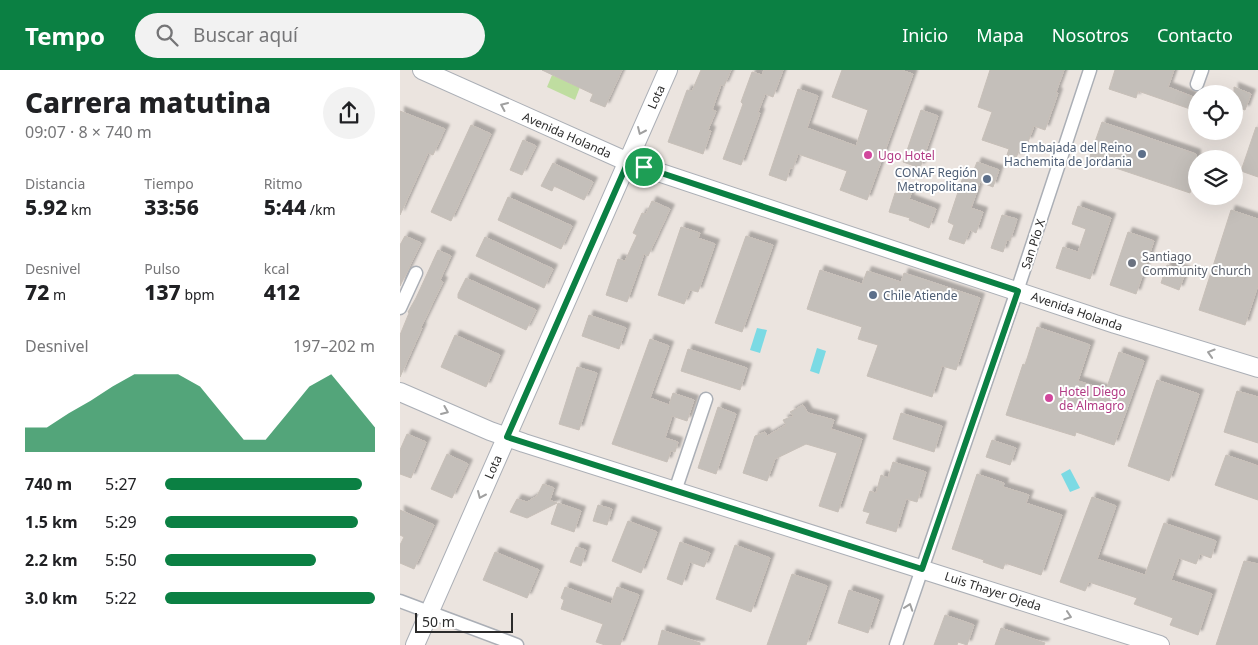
<!DOCTYPE html>
<html lang="es">
<head>
<meta charset="utf-8">
<style>
  :root { --surface:#fff; --page:#f2f2f2; --text:#202124; --muted:#757577; --accent:#0b8043 }
  body { margin:0; font-family:"Noto Sans",sans-serif; background:var(--page); color:var(--text); height:100vh; display:flex; flex-direction:column; font-size:19px; white-space:nowrap }
  * { box-sizing:border-box; margin:0 }
  p { font-size:16px; color:var(--muted) }
  .icon { flex:none; width:28px; height:28px; fill:none; stroke:currentColor; stroke-width:2; stroke-linecap:round; stroke-linejoin:round }
  .map { position:relative; flex:1; overflow:hidden }
  .panel { display:flex; flex-direction:column; background:var(--surface); width:400px }
  .panel>* { flex:none }
  .fabs { position:absolute; left:788px; top:15px; display:grid; gap:10px }
  .fabs a { display:grid; place-items:center; width:55px; height:55px; border-radius:50%; background:var(--surface); box-shadow:0 5px 20px #0002; font-size:25px }
  .scale { position:absolute; left:15px; bottom:12px; width:98px; box-sizing:border-box; padding-left:5px; border:2px solid #2b2b2b; border-top:0; font-size:14px; line-height:18px; white-space:nowrap; color:#2b2b2b; -webkit-text-stroke:4px #fff; paint-order:stroke }
  .pin { position:absolute; display:grid; place-items:center; width:42px; height:42px; color:#fff; margin:-21px; border:2px solid #fff; border-radius:50%; box-shadow:0 1px 5px #0007 }
  .round { display:grid; place-items:center; flex:none; width:52px; height:52px; border-radius:26px; background:var(--page) }
  .summary { display:flex; align-items:center; justify-content:space-between; height:85px; padding:0 25px }
  h1 { font-size:28px; font-weight:800; line-height:38px }
  .metrics { display:grid; grid-template-columns:repeat(3,1fr); gap:8px; height:85px; padding:5px 25px }
  .metrics div { display:grid; align-content:center }
  .metrics b { font-size:21px; font-weight:800 }
  .metrics small { font-size:14px; font-weight:400 }
  .metrics p { font-size:14px }
  .chart { height:140px; padding:10px 25px }
  .chart p { display:flex; justify-content:space-between }
  .chart svg { width:100%; height:90px; margin-top:5px; fill:var(--accent); opacity:.7 }
  ul { padding:0 25px; list-style:none; font-size:16px }
  li { display:grid; grid-template-columns:80px 60px 1fr; align-items:center; height:38px }
  li i { height:12px; border-radius:6px; background:var(--accent) }
  header { display:flex; align-items:center; gap:30px; box-sizing:border-box; height:70px; padding:0 25px; background:var(--accent); color:#fff }
  header strong { font-size:24px }
  nav { display:flex; gap:28px; margin-inline-start:auto; font-size:18px }
  .search { width:350px; height:45px; background:var(--page); display:flex; align-items:center; gap:12px; box-sizing:border-box; padding:0 18px; border-radius:28px; color:var(--muted); font-size:19px }
  main { display:flex; flex:1; min-height:0 }
  .map>svg:first-child { display:block }
</style>
</head>
<body>
<header>
<strong>Tempo</strong>
<div class="search"><svg class="icon" aria-label="search" viewBox="0 0 24 24"><circle cx="10" cy="10" r="6"/><path d="M15 15l6 6"/></svg>Buscar aquí</div>
<nav><a>Inicio</a><a>Mapa</a><a>Nosotros</a><a>Contacto</a></nav>
</header>
<main>
<section class="panel">
<div class="summary"><div><h1>Carrera matutina</h1><p>09:07 · 8 × 740 m</p></div><a class="round"><svg class="icon" aria-label="share" viewBox="0 0 24 24"><path d="M12 15V3M7 8l5-5 5 5M5 13v7h14v-7"/></svg></a></div>
<div class="metrics">
<div><p>Distancia</p><b>5.92<small> km</small></b></div>
<div><p>Tiempo</p><b>33:56</b></div>
<div><p>Ritmo</p><b>5:44<small> /km</small></b></div>
</div>
<div class="metrics">
<div><p>Desnivel</p><b>72<small> m</small></b></div>
<div><p>Pulso</p><b>137<small> bpm</small></b></div>
<div><p>kcal</p><b>412</b></div>
</div>
<div class="chart"><p><span>Desnivel</span>197–202 m</p>
<svg viewBox="0 0 160 44" preserveAspectRatio="none"><path d="M0 44V32L10 32L20 25L30 19L40 12L50 6L60 6L70 6L80 12L90 25L100 38L110 38L120 25L130 12L140 6L150 19L160 32V44z"/></svg>
</div>
<ul>
<li><b>740 m</b>5:27<i style="width:94%"></i></li>
<li><b>1.5 km</b>5:29<i style="width:92%"></i></li>
<li><b>2.2 km</b>5:50<i style="width:72%"></i></li>
<li><b>3.0 km</b>5:22<i style="width:100%"></i></li>
</ul>
</section>
<div class="map">
<svg width="858" height="575" viewBox="0 0 858 575">
  <defs>
    <filter id="shadow"><feDropShadow dx="4.5" dy="-4.5" stdDeviation="1" flood-color="#0004"/></filter>
  </defs>
  <rect width="100%" height="100%" fill="#ebe4df"/>
  <path fill="#bfdda0" d="M 152,5 L 180,17 L 175,30 L 147,17 Z"/>
  <g fill="#7bdae4">
    <path d="M 357,258 L 367,260 L 360,283 L 350,280 Z"/>
    <path d="M 417,278 L 426,281 L 419,304 L 410,301 Z"/>
    <path d="M 670,399 L 680,418 L 670,422 L 661,404 Z"/>
  </g>
  <g fill="#c4bfba" stroke="#c7bfb8" filter="url(#shadow)">
    <path d="M 142,0 L 222,0 L 205,37 L 190,31 L 193,24 Z"/>
    <path d="M 301,0 L 331,0 L 324,16 L 321,15 L 312,40 L 316,41 L 308,60 L 311,61 L 303,84 L 268,72 L 287,20 L 292,21 Z"/>
    <path d="M 364,0 L 383,0 L 373,27 L 365,24 L 358,42 L 360,43 L 341,95 L 323,89 L 343,34 L 341,32 L 352,2 L 362,5 Z"/>
    <path d="M 442,0 L 501,0 L 513,4 L 467,130 L 440,120 L 447,101 L 398,84 L 393,98 L 390,98 L 386,111 L 369,105 L 398,19 L 418,26 L 407,58 L 456,76 L 468,40 L 432,27 Z"/>
    <path d="M 590,0 L 664,0 L 656,22 L 658,23 L 645,60 L 634,56 L 628,72 L 623,71 L 616,88 L 607,85 L 609,79 L 582,70 L 592,42 L 578,37 Z"/>
    <path d="M 715,0 L 774,0 L 768,17 L 796,28 L 796,41 L 738,21 L 736,28 L 709,19 Z"/>
    <path d="M 834,17 L 851,24 L 845,40 L 834,36 Z"/>
    <path d="M 521,40 L 538,46 L 520,98 L 503,92 Z"/>
    <path d="M 0,41 L 45,59 L 33,85 L 28,83 L 0,145 Z"/>
    <path d="M 702,52 L 796,84 L 796,104 L 790,123 L 689,89 Z"/>
    <path d="M 71,55 L 91,64 L 51,151 L 31,142 Z"/>
    <path d="M 856,57 L 858,58 L 858,107 L 841,101 Z"/>
    <path d="M 123,70 L 136,76 L 122,105 L 110,100 Z"/>
    <path d="M 577,92 L 599,100 L 593,117 L 580,112 L 571,138 L 583,142 L 576,163 L 570,160 L 564,174 L 549,169 L 554,155 L 548,152 L 563,107 L 570,110 Z"/>
    <path d="M 153,93 L 193,112 L 184,130 L 154,116 L 152,121 L 141,116 Z"/>
    <path d="M 500,118 L 512,122 L 509,129 L 536,139 L 529,158 L 509,150 L 510,148 L 489,142 L 495,123 L 499,124 Z"/>
    <path d="M 108,127 L 172,156 L 161,179 L 98,150 Z"/>
    <path d="M 252,131 L 270,139 L 248,186 L 244,184 L 227,232 L 206,225 L 218,189 L 225,191 L 237,165 L 233,163 L 242,143 L 246,144 Z"/>
    <path d="M 678,136 L 711,148 L 690,209 L 656,198 L 663,177 L 678,182 L 686,159 L 672,154 Z"/>
    <path d="M 831,140 L 858,149 L 858,215 L 845,255 L 799,240 Z"/>
    <path d="M 602,145 L 617,149 L 610,171 L 607,170 L 603,182 L 591,178 Z"/>
    <path d="M 281,157 L 300,163 L 298,168 L 315,174 L 298,222 L 290,220 L 284,234 L 258,225 Z"/>
    <path d="M 728,162 L 754,171 L 736,224 L 710,215 Z"/>
    <path d="M 5,166 L 21,173 L 0,216 L 0,175 Z"/>
    <path d="M 346,166 L 373,175 L 342,262 L 315,253 Z"/>
    <path d="M 85,167 L 153,199 L 144,218 L 76,186 Z"/>
    <path d="M 38,180 L 51,186 L 40,210 L 43,212 L 21,257 L 22,258 L 0,307 L 0,265 L 9,243 L 8,242 L 16,228 Z"/>
    <path d="M 767,195 L 786,201 L 779,220 L 761,213 Z"/>
    <path d="M 420,200 L 462,214 L 467,201 L 501,212 L 504,203 L 580,228 L 556,300 L 542,296 L 532,327 L 467,306 L 478,275 L 458,269 L 462,257 L 407,239 Z"/>
    <path d="M 66,208 L 136,240 L 126,260 L 58,228 L 58,224 Z"/>
    <path d="M 189,245 L 226,258 L 219,279 L 182,266 Z"/>
    <path d="M 637,257 L 690,275 L 678,311 L 706,320 L 719,282 L 744,291 L 714,375 L 676,362 L 675,366 L 606,345 L 623,294 L 625,295 Z"/>
    <path d="M 55,265 L 100,285 L 86,317 L 41,297 Z"/>
    <path d="M 250,269 L 269,276 L 250,328 L 269,335 L 273,323 L 294,330 L 287,351 L 272,346 L 265,368 L 278,372 L 275,382 L 271,381 L 267,392 L 212,374 Z"/>
    <path d="M 288,279 L 347,298 L 340,320 L 281,301 Z"/>
    <path d="M 177,297 L 197,303 L 179,360 L 159,354 Z"/>
    <path d="M 757,310 L 799,324 L 769,411 L 728,396 Z"/>
    <path d="M 837,321 L 858,327 L 858,373 L 824,362 Z"/>
    <path d="M 403,335 L 408,343 L 434,350 L 431,359 L 462,369 L 438,442 L 419,436 L 437,383 L 406,374 L 375,389 L 367,411 L 343,403 L 355,366 L 365,362 L 367,366 L 386,355 L 383,350 L 393,346 L 390,342 Z"/>
    <path d="M 318,337 L 336,344 L 316,404 L 298,398 Z"/>
    <path d="M 501,343 L 542,356 L 534,382 L 493,369 Z"/>
    <path d="M 7,364 L 26,372 L 11,408 L 0,404 L 0,380 Z"/>
    <path d="M 592,370 L 616,378 L 610,395 L 586,387 Z"/>
    <path d="M 47,384 L 68,394 L 52,428 L 31,419 Z"/>
    <path d="M 826,385 L 858,396 L 858,430 L 815,415 Z"/>
    <path d="M 493,392 L 526,402 L 517,432 L 506,429 L 496,462 L 466,453 L 470,443 L 463,441 L 470,421 L 476,423 L 481,405 L 488,408 Z"/>
    <path d="M 577,404 L 604,413 L 603,417 L 629,425 L 626,433 L 662,445 L 641,505 L 605,493 L 603,499 L 583,492 L 584,490 L 552,479 Z"/>
    <path d="M 143,414 L 154,418 L 150,430 L 157,433 L 127,448 L 110,442 L 117,429 L 127,432 L 137,426 Z"/>
    <path d="M 692,427 L 716,436 L 697,489 L 745,505 L 764,453 L 816,471 L 811,488 L 800,484 L 796,494 L 779,488 L 771,510 L 812,524 L 798,565 L 770,555 L 773,548 L 734,534 L 737,528 L 689,512 L 685,521 L 660,512 Z"/>
    <path d="M 158,433 L 181,441 L 174,462 L 151,454 Z"/>
    <path d="M 198,435 L 212,439 L 207,455 L 193,451 Z"/>
    <path d="M 0,440 L 34,455 L 14,499 L 0,493 L 0,475 L 4,467 L 0,465 Z"/>
    <path d="M 228,451 L 257,462 L 241,503 L 212,491 Z"/>
    <path d="M 280,472 L 310,483 L 304,497 L 290,492 L 282,515 L 267,509 Z"/>
    <path d="M 335,475 L 370,488 L 351,542 L 316,529 Z"/>
    <path d="M 176,477 L 186,480 L 181,496 L 170,492 Z"/>
    <path d="M 95,482 L 139,500 L 127,528 L 83,510 Z"/>
    <path d="M 844,491 L 858,494 L 858,575 L 816,575 Z"/>
    <path d="M 392,504 L 427,516 L 406,575 L 367,575 Z"/>
    <path d="M 165,517 L 211,534 L 217,517 L 239,525 L 220,575 L 205,575 L 196,572 L 203,554 L 161,539 L 164,530 L 161,528 Z"/>
    <path d="M 449,520 L 479,530 L 468,563 L 438,553 Z"/>
    <path d="M 545,545 L 574,555 L 567,575 L 558,572 L 557,575 L 534,575 Z"/>
    <path d="M 601,558 L 645,573 L 644,575 L 595,575 Z"/>
    <path d="M 262,560 L 300,573 L 300,575 L 258,575 Z"/>
  </g>
  <g fill="none" stroke-linecap="round" stroke-linejoin="round">
    <defs>
      <g id="street">
        <path d="M 797,14 L 802,0"/>
        <path d="M 0,238 L 16,203"/>
        <path d="M 275,421 L 306,329"/>
        <path d="M 0,531 L 117,575"/>
        <path d="M 496,575 L 617,221 L 690,0"/>
      </g>
      <g id="secondary">
        <path d="M 22,0 L 228,92 L 715,254 L 858,298"/>
        <path d="M 0,322 L 90,361 L 124,373 L 760,575"/>
        <path d="M 15,575 L 268,0"/>
      </g>
    </defs>
    <use href="#street" stroke="#abafb6" stroke-width="15"/>
    <use href="#secondary" stroke="#abafb6" stroke-width="20"/>
    <use href="#street" stroke="#fff" stroke-width="12"/>
    <use href="#secondary" stroke="#fff" stroke-width="18"/>
  </g>
  <defs><path id="oneway-chevron" d="M-2-3.5L2.5 0L-2 3.5" fill="none" stroke-width="1.6" stroke-linecap="round" stroke-linejoin="round" transform="scale(1.25)"/></defs>
  <g stroke="#a0a0a0">
    <use href="#oneway-chevron" transform="translate(104 36) rotate(-156)"/>
    <use href="#oneway-chevron" transform="translate(241 61) rotate(114)"/>
    <use href="#oneway-chevron" transform="translate(811 283) rotate(-163)"/>
    <use href="#oneway-chevron" transform="translate(45 341) rotate(23)"/>
    <use href="#oneway-chevron" transform="translate(81 425) rotate(114)"/>
    <use href="#oneway-chevron" transform="translate(509 537) rotate(-71)"/>
    <use href="#oneway-chevron" transform="translate(668 546) rotate(18)"/>
  </g>
  <g fill="none" stroke-linecap="round" stroke-linejoin="round">
    <defs>
      <path id="route" d="M 228,92 L 618,221 L 522,499 L 107,367 Z"/>
    </defs>
    <use href="#route" stroke="#fff" stroke-width="10"/>
    <use href="#route" stroke="#0b8043" stroke-width="6"/>
  </g>
  <g fill="#5c6f8a" stroke="#fff" stroke-width="2">
    <circle cx="742" cy="84" r="5"/>
    <circle cx="587" cy="109" r="5"/>
    <circle cx="473" cy="225" r="5"/>
  </g>
  <g fill="#d1479c" stroke="#fff" stroke-width="2">
    <circle cx="468" cy="85" r="5"/>
    <circle cx="649" cy="328" r="5"/>
  </g>
  <circle fill="#6b7280" stroke="#fff" stroke-width="2" cx="732" cy="193" r="5"/>
  <g text-anchor="middle" dominant-baseline="central" stroke-width="4" stroke-linejoin="round" paint-order="stroke">
    <g font-size="12" fill="#2b2b2b" stroke="#fff">
      <text transform="translate(256 27) rotate(-66)">Lota</text>
      <text transform="translate(167 65) rotate(24)">Avenida Holanda</text>
      <text transform="translate(633 174) rotate(-72)">San Pío X</text>
      <text transform="translate(677 241) rotate(19)">Avenida Holanda</text>
      <text transform="translate(93 397) rotate(-66)">Lota</text>
      <text transform="translate(593 521) rotate(18)">Luis Thayer Ojeda</text>
    </g>
    <g font-size="12" fill="#4e5e75" stroke="#fff" text-anchor="end">
      <text x="732" y="77">Embajada del Reino<tspan x="732" dy="14">Hachemita de Jordania</tspan></text>
      <text x="577" y="102">CONAF Región<tspan x="577" dy="14">Metropolitana</tspan></text>
      <text x="483" y="225" text-anchor="start">Chile Atiende</text>
    </g>
    <g font-size="12" fill="#b23c85" stroke="#fff" text-anchor="start">
      <text x="478" y="85">Ugo Hotel</text>
      <text x="659" y="321">Hotel Diego<tspan x="659" dy="14">de Almagro</tspan></text>
    </g>
    <g font-size="12" fill="#5b616d" stroke="#fff" text-anchor="start">
      <text x="742" y="186">Santiago<tspan x="742" dy="14">Community Church</tspan></text>
    </g>
  </g>
</svg>
<div class="fabs">
<a><svg class="icon" aria-label="locate" viewBox="0 0 24 24"><circle cx="12" cy="12" r="6"/><path d="M12 2v4M12 18v4M2 12h4M18 12h4"/></svg></a>
<a><svg class="icon" aria-label="layers" viewBox="0 0 24 24"><path d="M12 4l9 5-9 5-9-5zM3 14l9 5 9-5"/></svg></a>
</div>
<div class="scale">50 m</div>
<div class="pin" style="left:244px;top:97px;background:#1e9e55"><svg class="icon" aria-label="arrive" viewBox="0 0 24 24"><path d="M6 21V4h12l-3 4 3 4H6"/></svg></div>
</div>
</main>
</body>
</html>
